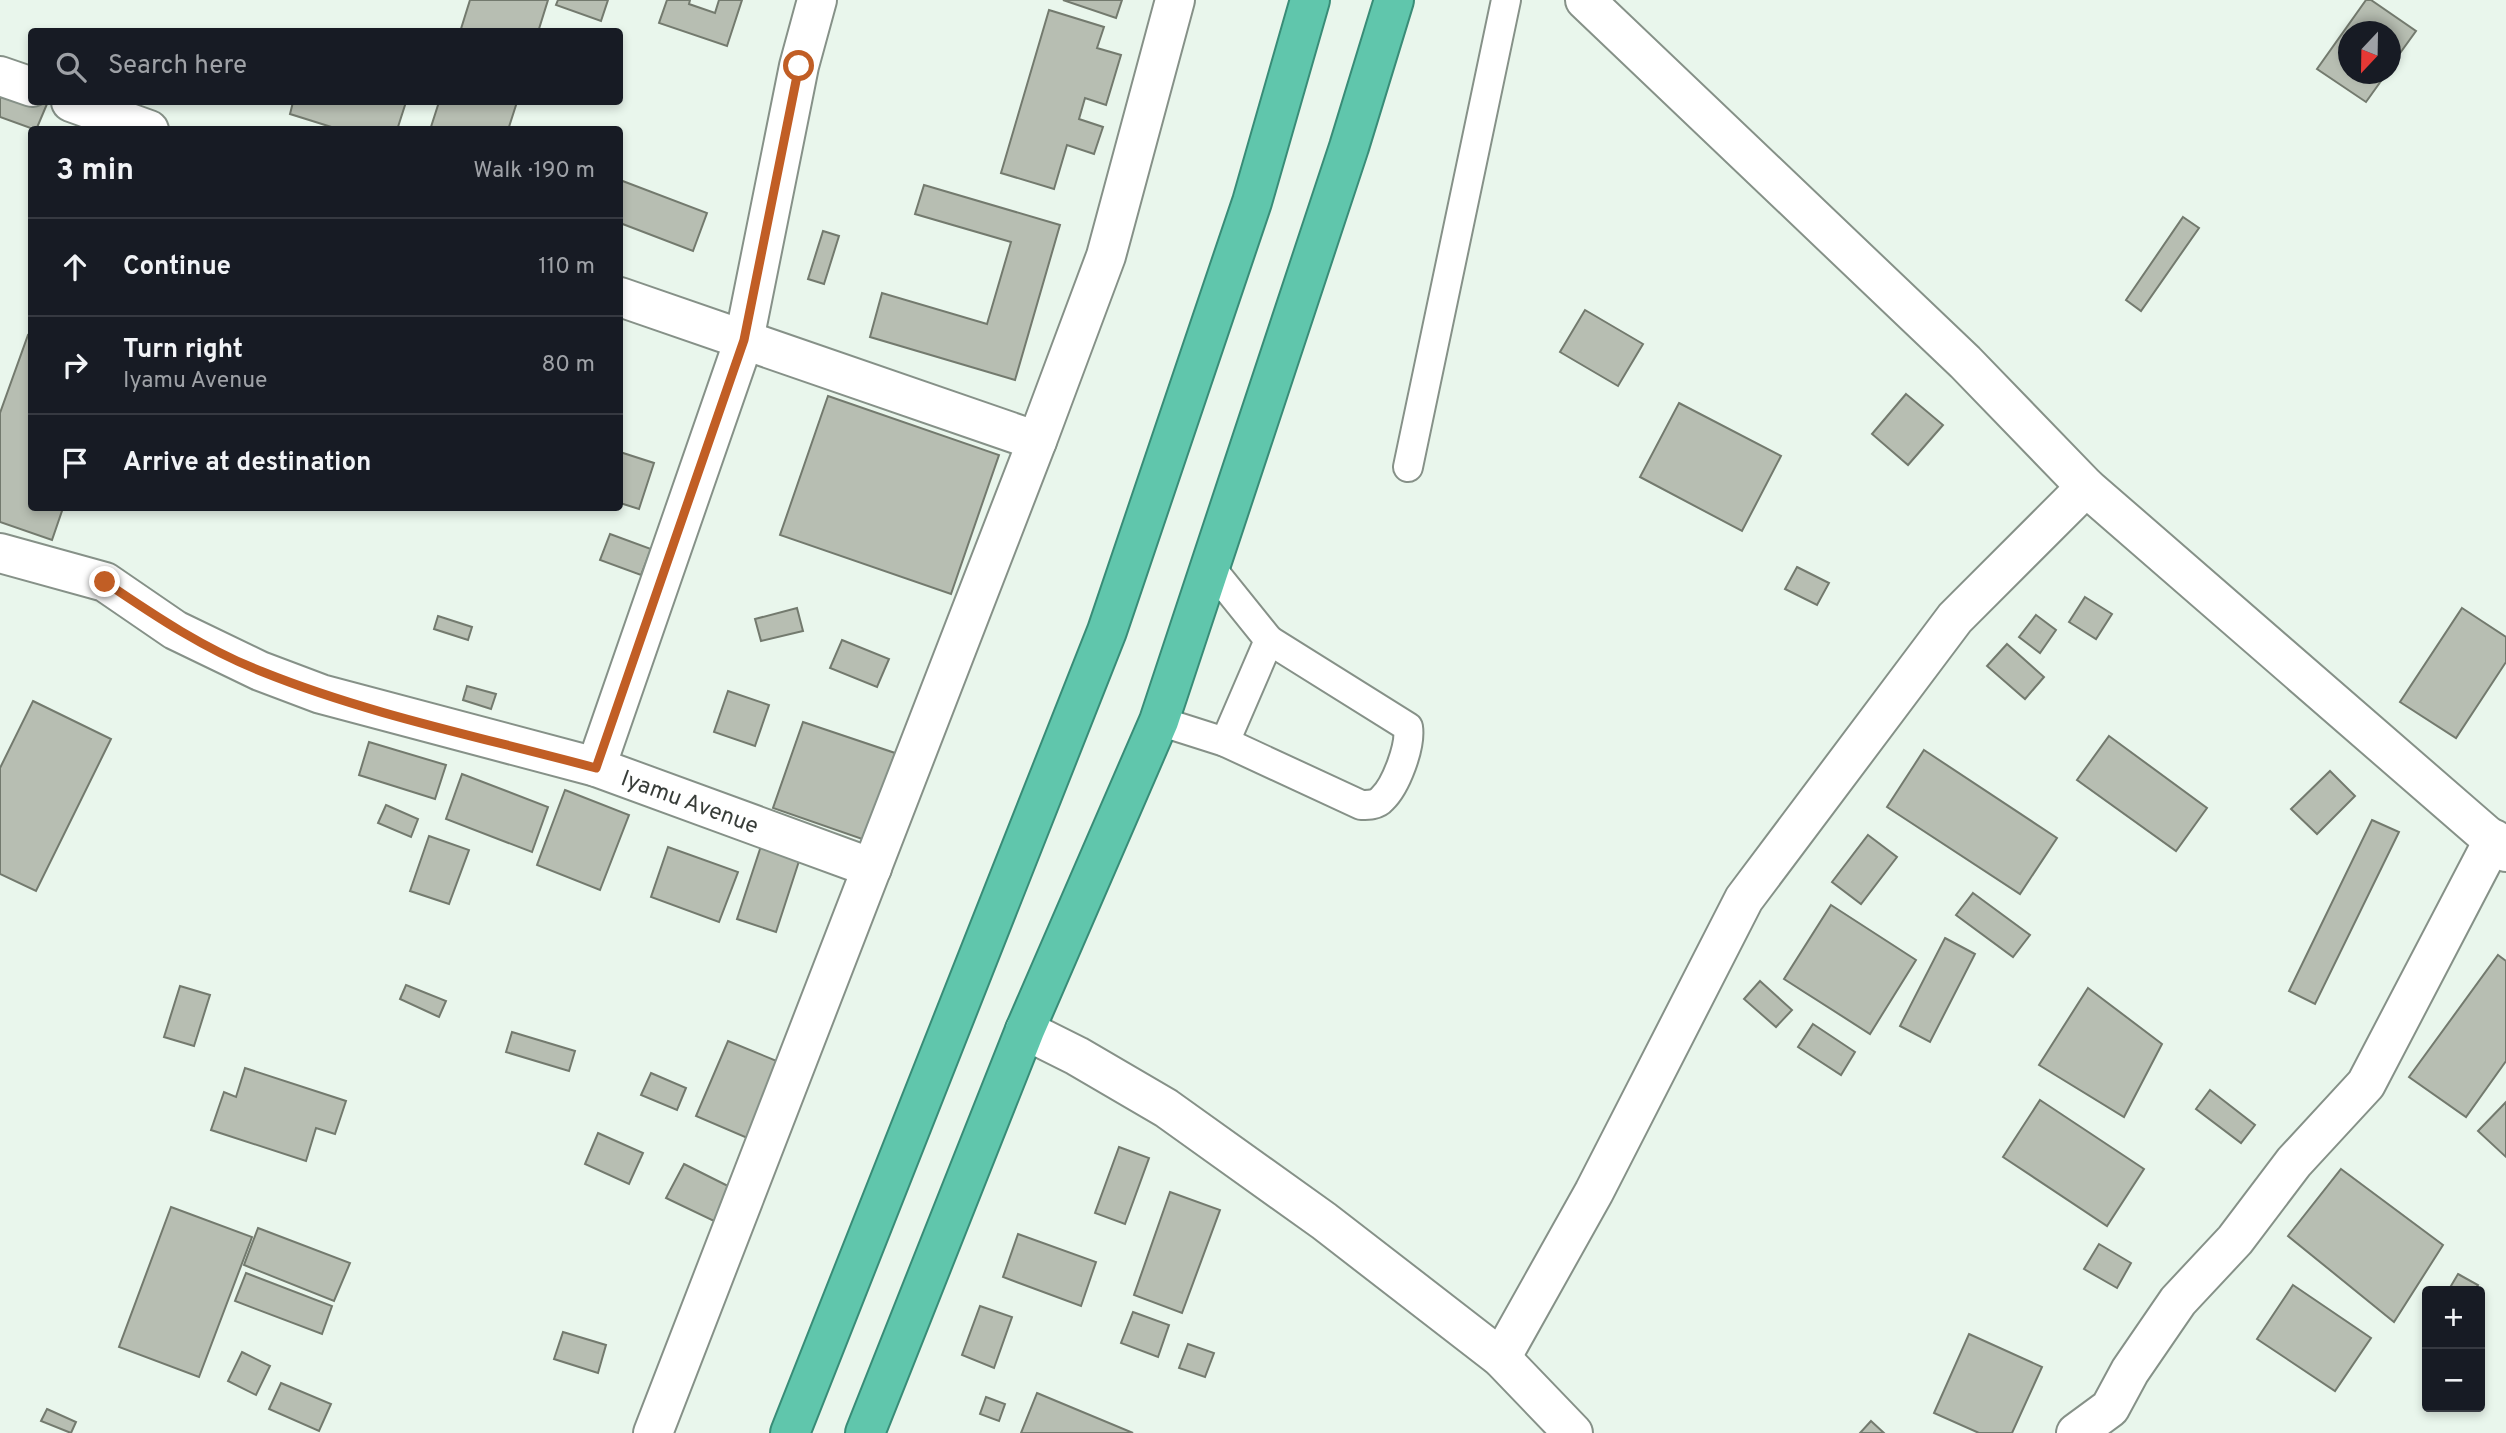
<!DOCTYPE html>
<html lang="en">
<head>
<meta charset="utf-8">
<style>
  body { margin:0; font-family:Overpass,sans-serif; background:#20242c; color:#f1f3f6 }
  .controls { position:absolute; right:21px; bottom:21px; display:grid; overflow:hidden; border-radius:7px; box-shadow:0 4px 10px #0003 }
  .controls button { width:63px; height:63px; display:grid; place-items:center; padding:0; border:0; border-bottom:2px solid #363941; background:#171b24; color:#f1f3f6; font:35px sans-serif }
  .compass { position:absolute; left:2338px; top:21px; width:63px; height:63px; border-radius:50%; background:#171b24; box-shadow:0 4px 10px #0003; rotate:202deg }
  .stop { position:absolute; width:21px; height:21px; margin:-16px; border:5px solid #c15e25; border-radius:50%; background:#fff }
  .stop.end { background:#c15e25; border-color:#fff; box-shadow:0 2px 7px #0008 }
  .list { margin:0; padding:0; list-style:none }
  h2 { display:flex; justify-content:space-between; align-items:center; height:91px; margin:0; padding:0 28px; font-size:30px }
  h2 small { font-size:23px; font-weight:400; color:#9ea1a6 }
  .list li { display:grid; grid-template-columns:46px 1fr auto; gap:21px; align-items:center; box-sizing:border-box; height:98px; padding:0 28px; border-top:2px solid #363941 }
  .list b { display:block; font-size:26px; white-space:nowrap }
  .list p { margin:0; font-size:23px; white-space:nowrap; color:#9ea1a6 }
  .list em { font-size:23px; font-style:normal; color:#9ea1a6 }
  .icon { flex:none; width:38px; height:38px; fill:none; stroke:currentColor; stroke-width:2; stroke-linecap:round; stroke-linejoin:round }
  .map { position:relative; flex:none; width:2506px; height:1433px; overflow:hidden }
  .search { position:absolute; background:#171b24; box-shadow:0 4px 10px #0003; left:28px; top:28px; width:595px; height:77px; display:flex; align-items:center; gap:18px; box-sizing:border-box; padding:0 24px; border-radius:7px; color:#9ea1a6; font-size:26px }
  .panel { position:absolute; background:#171b24; box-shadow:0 4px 10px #0003; left:28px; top:126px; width:595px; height:385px; border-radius:7px }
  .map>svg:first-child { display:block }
</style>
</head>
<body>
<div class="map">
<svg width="2506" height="1433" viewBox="0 0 2506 1433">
  <rect width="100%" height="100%" fill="#e9f6ec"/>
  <g fill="#b7beb2" stroke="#737a6e" stroke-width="2">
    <path d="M470,0H548L538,32H460Z"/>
    <path d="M558,0H608L601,21L556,5Z"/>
    <path d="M667,0H690L689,4L715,13L719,0H742L727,46L659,23Z"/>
    <path d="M1063,0H1122L1116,18Z"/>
    <path d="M2366,0H2371L2416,31L2390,67V32H2348V74H2386L2366,102L2317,69Z"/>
    <path d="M1049,10L1104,27L1097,48L1121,55L1106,105L1085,98L1079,119L1103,127L1094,154L1067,145L1054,189L1001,173Z"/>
    <path d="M5,87L47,104L36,130L0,117V99Z"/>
    <path d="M293,102H406L397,130H341L290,114Z"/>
    <path d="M439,102H517L508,130H430Z"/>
    <path d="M620,180L707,213L693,251L620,223Z"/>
    <path d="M924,185L1060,225L1015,380L870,337L882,293L987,324L1011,242L915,214Z"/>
    <path d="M2183,217L2199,228L2141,311L2126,300Z"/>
    <path d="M823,231L839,236L824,284L808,279Z"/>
    <path d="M1585,310L1643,344L1618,386L1560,352Z"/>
    <path d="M28,335L32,336V508H63L52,540L0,522V413Z"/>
    <path d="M1906,394L1943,425L1908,465L1872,434Z"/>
    <path d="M828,396L999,455L951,594L780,535Z"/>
    <path d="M1679,403L1781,456L1742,531L1640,477Z"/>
    <path d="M620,452L654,463L639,509L620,503Z"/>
    <path d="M610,534L651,549L641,575L600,560Z"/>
    <path d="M1797,567L1829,583L1817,605L1785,589Z"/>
    <path d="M2085,597L2112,614L2096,639L2069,622Z"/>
    <path d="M797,608L803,631L761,641L755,619Z"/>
    <path d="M2462,608L2506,637V662L2456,738L2400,702Z"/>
    <path d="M2036,615L2056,630L2040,653L2019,637Z"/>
    <path d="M438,616L472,627L468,640L434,629Z"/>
    <path d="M842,640L889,659L877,687L830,668Z"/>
    <path d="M2007,644L2044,677L2025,699L1987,666Z"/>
    <path d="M467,686L496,694L491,709L463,700Z"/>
    <path d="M728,691L769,705L755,746L714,732Z"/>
    <path d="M33,701L111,739L36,891L0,874V768Z"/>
    <path d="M803,722L895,753L865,840L773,808Z"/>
    <path d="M2109,736L2207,808L2176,851L2077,780Z"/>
    <path d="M369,742L446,765L435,799L359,775Z"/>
    <path d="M1924,750L2057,838L2020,894L1887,807Z"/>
    <path d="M2330,771L2355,796L2317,834L2291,809Z"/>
    <path d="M462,774L548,807L532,852L446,819Z"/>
    <path d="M565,790L629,815L600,890L537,865Z"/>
    <path d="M386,805L418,819L411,837L378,823Z"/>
    <path d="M2372,820L2399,832L2315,1004L2289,991Z"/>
    <path d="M1868,835L1897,857L1861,904L1832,882Z"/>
    <path d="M429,836L469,850L449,904L410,891Z"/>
    <path d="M762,843L801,855L776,932L737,919Z"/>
    <path d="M668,847L738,872L719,922L651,897Z"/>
    <path d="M1973,893L2030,935L2013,957L1956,915Z"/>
    <path d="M1831,905L1916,960L1870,1034L1784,979Z"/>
    <path d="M1945,938L1975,954L1930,1042L1900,1026Z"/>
    <path d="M2498,955L2506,961V1061L2466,1117L2409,1077Z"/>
    <path d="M1760,981L1792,1010L1776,1027L1744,999Z"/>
    <path d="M406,985L446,1001L439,1017L400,999Z"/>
    <path d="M180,986L210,995L194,1046L164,1037Z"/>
    <path d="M2088,988L2162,1044L2124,1117L2039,1065Z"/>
    <path d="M1813,1024L1855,1052L1841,1075L1798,1047Z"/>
    <path d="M512,1032L575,1051L569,1071L506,1052Z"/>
    <path d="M728,1041L784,1064L752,1140L696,1116Z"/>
    <path d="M245,1068L346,1101L335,1134L316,1128L306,1161L211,1130L224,1092L236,1097Z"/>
    <path d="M651,1073L686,1088L677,1110L641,1095Z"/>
    <path d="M2210,1090L2255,1125L2241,1143L2196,1109Z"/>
    <path d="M2040,1100L2144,1169L2107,1226L2003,1157Z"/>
    <path d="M2506,1102V1157L2478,1131Z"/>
    <path d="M598,1133L643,1153L629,1184L585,1164Z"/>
    <path d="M1119,1147L1149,1158L1125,1224L1095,1213Z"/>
    <path d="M684,1164L732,1188L716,1222L666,1198Z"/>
    <path d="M2341,1169L2443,1245L2394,1322L2288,1236Z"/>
    <path d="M1170,1192L1220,1210L1182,1313L1134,1295Z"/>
    <path d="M171,1207L252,1237L199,1377L119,1347Z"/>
    <path d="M258,1228L350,1263L334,1301L244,1265Z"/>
    <path d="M1018,1234L1096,1262L1081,1306L1003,1277Z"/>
    <path d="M2099,1244L2131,1263L2117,1288L2084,1269Z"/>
    <path d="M246,1273L332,1306L322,1334L235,1301Z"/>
    <path d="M2458,1274L2478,1285L2474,1291H2448Z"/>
    <path d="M2293,1285L2371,1338L2335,1391L2257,1339Z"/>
    <path d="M980,1306L1012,1317L994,1368L962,1355Z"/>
    <path d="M1133,1312L1169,1325L1158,1357L1121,1343Z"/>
    <path d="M563,1332L606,1345L598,1373L554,1359Z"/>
    <path d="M1969,1334L2042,1367L2012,1433H1979L1934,1413Z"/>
    <path d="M1188,1344L1214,1353L1205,1377L1179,1368Z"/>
    <path d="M242,1352L270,1366L256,1395L228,1381Z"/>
    <path d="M281,1383L331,1404L319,1431L269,1409Z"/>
    <path d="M1037,1393L1133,1433H1021Z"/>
    <path d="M986,1397L1005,1404L999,1421L980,1414Z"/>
    <path d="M47,1409L76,1422L71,1433L41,1421Z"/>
    <path d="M1871,1421L1884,1433H1860Z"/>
  </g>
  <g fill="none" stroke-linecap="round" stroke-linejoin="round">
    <g stroke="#869188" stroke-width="32">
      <g id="service">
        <path d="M1408,467L1506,0"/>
        <path d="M1159,721L1225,742L1269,640L1211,568"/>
        <path d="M1225,742L1361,805C1368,805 1377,805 1382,799C1396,786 1411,746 1408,727L1269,640"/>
      </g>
    </g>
    <g stroke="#869188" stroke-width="42">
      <g id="minor">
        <path d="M1585,0L1965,362L2086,487L2506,852"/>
        <path d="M0,76L32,87"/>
        <path d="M71,102L149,130"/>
        <path d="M620,297L1037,441L1106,256L1175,0"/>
        <path id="s1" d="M0,553L105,582L175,630L260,671L321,694L596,767L872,868"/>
        <path d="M596,767L744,340L799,66L817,0"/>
        <path d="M1025,1030L1077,1056L1166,1108L1324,1221L1501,1358L1573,1433"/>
        <path d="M1501,1358L1594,1192L1744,899L1955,618L2086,487"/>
        <path d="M653,1433L1037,441"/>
        <path d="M2076,1433L2110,1408L2130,1371L2178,1301L2235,1240L2294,1162L2366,1084L2494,839"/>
      </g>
    </g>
    <g stroke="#398c77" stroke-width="42">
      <g id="trunk">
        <path d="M790,1433L1107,631L1252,202L1310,0"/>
        <path d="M865,1433L1025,1030L1159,721L1349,147L1394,0"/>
      </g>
    </g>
    <use href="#service" stroke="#fff" stroke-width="28"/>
    <use href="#minor" stroke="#fff" stroke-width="38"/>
    <use href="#trunk" stroke="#60c6ac" stroke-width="38"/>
  </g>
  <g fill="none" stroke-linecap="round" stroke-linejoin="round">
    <path stroke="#c15e25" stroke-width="9" d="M105,582C155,616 206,650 263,672C370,715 485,738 596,768L744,340L799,66"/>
  </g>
  <g text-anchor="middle" stroke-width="7" stroke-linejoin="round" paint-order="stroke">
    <g font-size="23" fill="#383d39" stroke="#e9f6ec">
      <text dy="8" stroke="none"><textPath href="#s1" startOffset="738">Iyamu Avenue</textPath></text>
    </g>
  </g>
</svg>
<div class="controls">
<button>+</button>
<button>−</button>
</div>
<svg class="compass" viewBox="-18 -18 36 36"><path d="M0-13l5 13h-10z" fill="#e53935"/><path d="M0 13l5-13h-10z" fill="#9ea1a6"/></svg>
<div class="stop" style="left:799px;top:66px"></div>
<div class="stop end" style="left:105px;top:582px"></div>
<div class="search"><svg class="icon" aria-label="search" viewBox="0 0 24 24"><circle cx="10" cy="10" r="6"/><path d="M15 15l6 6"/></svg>Search here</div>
<section class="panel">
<h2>3 min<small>Walk · 190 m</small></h2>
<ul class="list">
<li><svg class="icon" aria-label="ahead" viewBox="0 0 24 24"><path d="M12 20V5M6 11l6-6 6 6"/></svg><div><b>Continue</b></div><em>110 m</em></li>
<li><svg class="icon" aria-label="right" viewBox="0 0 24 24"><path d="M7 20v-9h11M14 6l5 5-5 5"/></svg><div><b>Turn right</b><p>Iyamu Avenue</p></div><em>80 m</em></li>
<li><svg class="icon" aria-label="arrive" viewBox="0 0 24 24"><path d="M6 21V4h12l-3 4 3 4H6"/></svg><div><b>Arrive at destination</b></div></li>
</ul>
</section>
</div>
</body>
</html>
